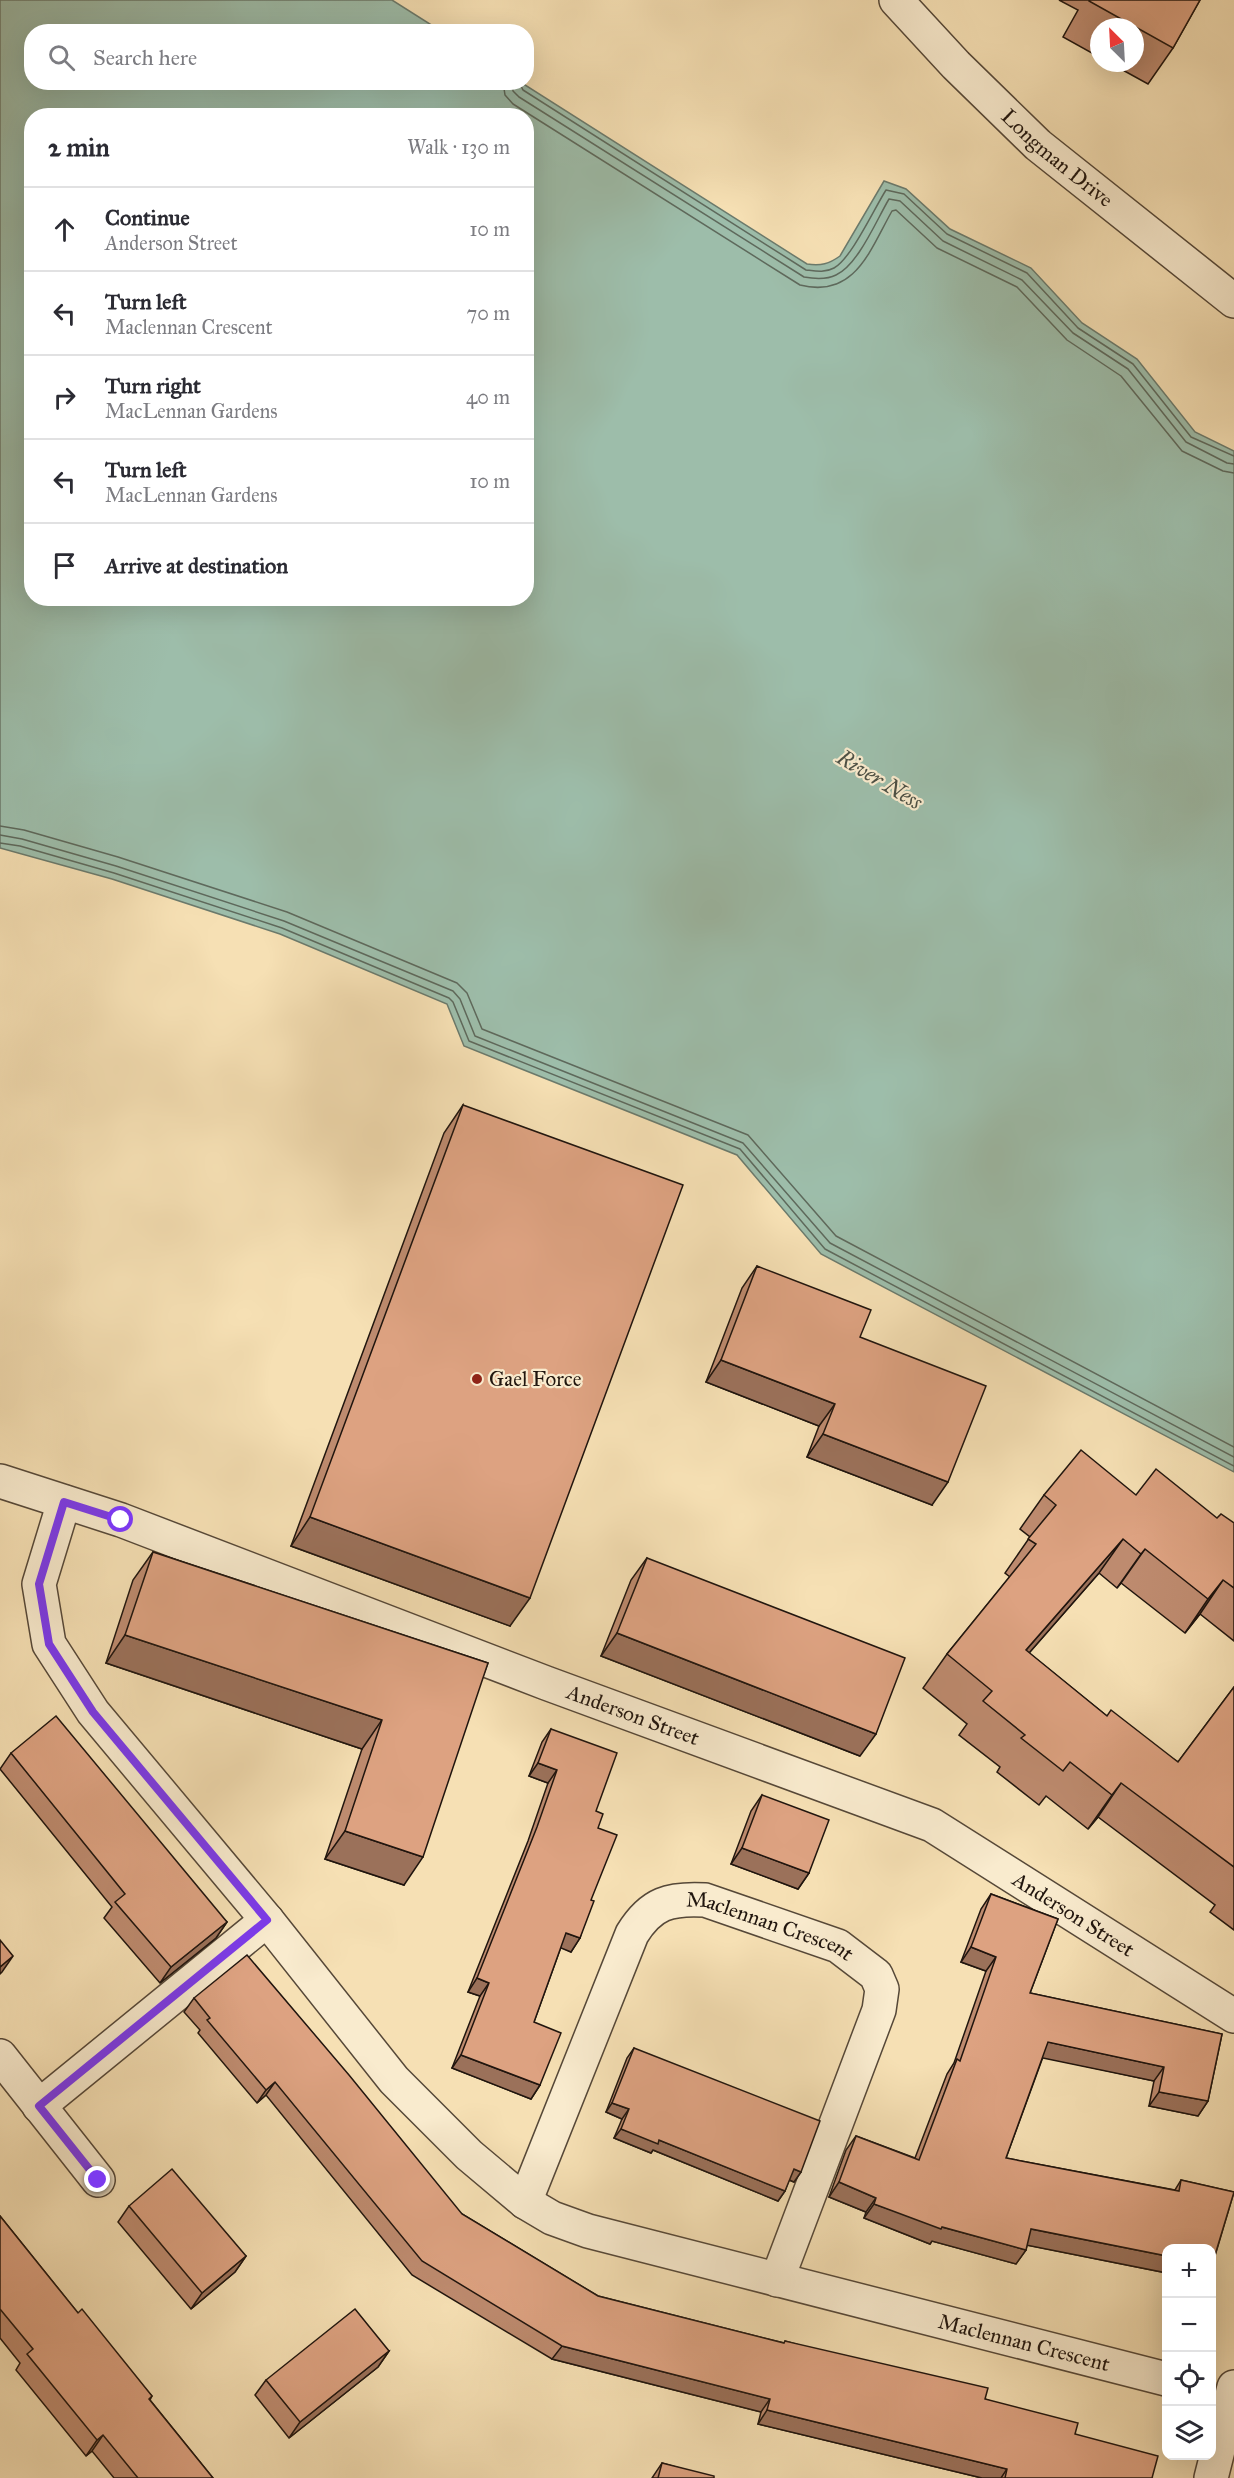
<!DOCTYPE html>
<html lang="en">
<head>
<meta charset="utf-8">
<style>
  body { margin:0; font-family:"IM FELL Great Primer",serif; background:#f2f2f3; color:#2b2b33 }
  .controls { position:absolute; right:18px; bottom:18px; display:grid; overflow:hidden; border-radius:12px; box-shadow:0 6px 24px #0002 }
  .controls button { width:54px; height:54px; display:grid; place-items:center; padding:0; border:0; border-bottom:2px solid #e1e1e2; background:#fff; color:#2b2b33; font:30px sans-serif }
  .compass { position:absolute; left:1090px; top:18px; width:54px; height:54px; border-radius:50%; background:#fff; box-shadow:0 6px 24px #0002; rotate:336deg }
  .stop { position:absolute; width:18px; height:18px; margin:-14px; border:4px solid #7c3aed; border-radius:50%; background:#fff }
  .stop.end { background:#7c3aed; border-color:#fff; box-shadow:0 2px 6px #0008 }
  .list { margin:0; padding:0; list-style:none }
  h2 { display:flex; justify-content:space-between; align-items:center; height:78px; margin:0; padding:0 24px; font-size:26px }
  h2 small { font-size:20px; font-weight:400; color:#7c7c81 }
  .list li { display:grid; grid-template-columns:39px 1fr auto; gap:18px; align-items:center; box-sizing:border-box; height:84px; padding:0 24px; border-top:2px solid #e1e1e2 }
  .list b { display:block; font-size:22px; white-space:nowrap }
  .list p { margin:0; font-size:20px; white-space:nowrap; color:#7c7c81 }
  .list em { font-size:20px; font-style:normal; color:#7c7c81 }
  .icon { flex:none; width:33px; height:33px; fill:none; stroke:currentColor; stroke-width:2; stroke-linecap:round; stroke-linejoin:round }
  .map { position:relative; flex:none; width:1234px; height:2478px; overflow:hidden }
  .search { position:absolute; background:#fff; box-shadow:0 6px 24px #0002; left:24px; top:24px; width:510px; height:66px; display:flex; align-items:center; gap:15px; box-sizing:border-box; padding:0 21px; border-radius:24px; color:#7c7c81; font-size:22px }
  .panel { position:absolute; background:#fff; box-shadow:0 6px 24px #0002; left:24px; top:108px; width:510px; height:498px; border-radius:24px }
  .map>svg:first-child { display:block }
</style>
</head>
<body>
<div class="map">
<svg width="1234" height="2478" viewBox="0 0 1234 2478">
  <rect width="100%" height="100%" fill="#f6e0b4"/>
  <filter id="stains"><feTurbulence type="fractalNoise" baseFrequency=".00333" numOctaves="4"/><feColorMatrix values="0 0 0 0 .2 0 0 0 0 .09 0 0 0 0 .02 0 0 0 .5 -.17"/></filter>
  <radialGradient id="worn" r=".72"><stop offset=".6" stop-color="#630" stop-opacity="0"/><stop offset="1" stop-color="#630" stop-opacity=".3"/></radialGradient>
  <path fill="#9dbdaa" stroke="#6b7a6c" stroke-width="1.5" fill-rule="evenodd" d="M0,0H392L441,31L32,32V82L522,83L807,264C821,266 829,264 840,256L884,181L906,189L950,229L1031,268L1082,323L1137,359L1195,432L1234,451V1472L821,1254L737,1155L464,1046L447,1004L280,934L112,879L0,848ZM32,116H526V598H32Z"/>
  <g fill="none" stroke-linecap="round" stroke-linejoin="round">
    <g stroke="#5e695c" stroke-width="1.5">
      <path d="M503,82L505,95L513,104L800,285C855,299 870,250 892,211L896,210L937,248L1017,287L1067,340L1121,376L1182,451L1223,471L1234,473"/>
      <path d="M512,82L513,91L519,97L804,277C815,279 826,280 836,275C858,265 876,221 889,199L900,201L943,241L1022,280L1073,333L1128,369L1186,442L1227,463L1234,464"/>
      <path d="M519,82L523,90L806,270C815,271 825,273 834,268C851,259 874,209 886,190L904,194L947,234L1027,273L1078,328L1133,364L1191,437L1234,456"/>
      <path d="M0,826L24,830L118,857L287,912L457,983L467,993L482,1029L748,1135L836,1236L1234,1447"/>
      <path d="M0,835L22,839L116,866L284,921L453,991L460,999L475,1036L743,1143L830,1243L1234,1457"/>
      <path d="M0,843L20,846L114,873L282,928L449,998L453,1002L469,1041L740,1149L825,1249L1234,1466"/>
    </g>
    <g stroke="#564838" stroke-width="36">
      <g id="minor">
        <path id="s1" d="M896,0L956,65L1038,145L1234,301"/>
        <path id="s2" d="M0,1481L121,1520L546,1683L932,1825L1234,2016"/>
        <path id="s3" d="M64,1502L39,1584L49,1644L93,1712L267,1920L394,2080L469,2155L525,2202L552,2218L588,2231L1166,2379"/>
        <path d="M0,2056L98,2180"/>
        <path d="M39,2106L267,1920"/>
        <path id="s4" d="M525,2202L632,1934C651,1903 670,1898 705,1900L838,1946L876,1975L882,1989L879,2010L777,2280"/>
        <path d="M1211,2478L1234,2387"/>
      </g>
    </g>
    <use href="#minor" stroke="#f9ebce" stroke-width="33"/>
  </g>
  <g fill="#be8b6f" stroke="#20150e" stroke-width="1.5">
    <path d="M1059,0H1200L1173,48L1148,84L1110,63H1135V27H1099V57L1063,37L1078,10Z"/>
    <path d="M463,1105L510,1626L291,1546L444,1133Z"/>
    <path d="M757,1266L860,1337L932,1505L807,1457L819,1426L706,1382L742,1288Z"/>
    <path d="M1044,1495H1136L1234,1523V1641L1200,1614L1185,1633L1121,1583L1117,1588L1099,1573L1029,1653L1107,1716L1178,1762L1234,1687V1930L1210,1912L1215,1905L1098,1817L1088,1829L1046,1796L1039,1805L997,1772L1000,1767L959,1735L967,1724L923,1688L947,1654L1010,1577L1005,1573L1030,1537L1020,1529Z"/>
    <path d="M153,1552L488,1663L404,1885L325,1859L362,1749L106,1663L133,1580Z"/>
    <path d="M647,1558L860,1756L601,1656L631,1580Z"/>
    <path d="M551,1729L596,1811L598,1828L591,1900L580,1938L571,1952L561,1947L534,2022L540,2085L531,2099L452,2068L480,1996L468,1992L528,1841L548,1783L529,1776L542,1742Z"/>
    <path d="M11,1753L227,1922L216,1938L160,1983L104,1918L112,1907L0,1769Z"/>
    <path d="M762,1795L809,1873L798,1889L731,1864L751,1811Z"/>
    <path d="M991,1894L1058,1919L1030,1993L1222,2034L1208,2101L1198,2116L1149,2106L1154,2081L1043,2057L1006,2158L1175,2190L1181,2180L1234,2192L1212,2266V2248H1167V2273L1027,2245L1026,2250L1016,2264L932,2241L930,2244L864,2218L866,2212L829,2197L846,2150L856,2136L915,2158L947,2074L954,2063L986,1971L961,1962L981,1909Z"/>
    <path d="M194,1998L462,2214L598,2296L784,2343L785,2341L985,2399L1075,2434L1152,2478H982L758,2424L761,2412L552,2359L412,2275L266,2095L257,2103L198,2033L200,2030L184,2012Z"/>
    <path d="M634,2048L801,2172L794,2182L789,2180L785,2191L778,2201L653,2150L651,2153L614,2138L622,2119L606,2112L627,2058Z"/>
    <path d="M129,2206L246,2256L235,2272L191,2309L118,2222Z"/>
    <path d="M0,2216L78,2313L152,2396L150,2400L213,2478H114L92,2451L86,2456L16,2370L20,2363L0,2338Z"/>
    <path d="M389,2351L378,2367L289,2438L255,2395L266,2380Z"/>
    <path d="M662,2463L714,2478H652Z"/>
  </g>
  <g fill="#9b715a" stroke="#20150e" stroke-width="1.5">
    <path d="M721,1360L835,1404L819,1426L706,1382Z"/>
    <path d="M823,1434L948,1482L932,1505L807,1457Z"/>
    <path d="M310,1517L530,1598L510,1626L291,1546Z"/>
    <path d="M1123,1539L1099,1573L1002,1684L1026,1650Z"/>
    <path d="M1145,1549L1121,1583L1117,1588L1141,1554Z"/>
    <path d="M1223,1580L1200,1614L1185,1633L1208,1599Z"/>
    <path d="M617,1633L876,1734L860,1756L601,1656Z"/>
    <path d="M125,1635L382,1720L362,1749L106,1663Z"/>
    <path d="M538,1763L557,1770L548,1783L529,1776Z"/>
    <path d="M1121,1783L1098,1817L1088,1829L1112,1795Z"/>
    <path d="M345,1831L423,1857L404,1885L325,1859Z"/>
    <path d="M742,1848L809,1873L798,1889L731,1864Z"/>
    <path d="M227,1922L216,1938L160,1983L171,1967Z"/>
    <path d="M566,1933L580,1938L571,1952L556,1946Z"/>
    <path d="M971,1947L996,1957L986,1971L961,1962Z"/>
    <path d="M13,1956L2,1972L0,1974V1967Z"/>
    <path d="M477,1978L489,1983L480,1996L468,1992Z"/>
    <path d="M1048,2042L1164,2067L1154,2081L1038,2057Z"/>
    <path d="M461,2055L540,2085L531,2099L452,2068Z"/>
    <path d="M275,2082L266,2095L257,2103L266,2090Z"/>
    <path d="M1159,2092L1208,2101L1198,2116L1149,2106Z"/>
    <path d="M612,2103L629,2109L622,2119L606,2112Z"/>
    <path d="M621,2129L659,2140L785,2191L778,2201L653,2150L651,2153L614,2138Z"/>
    <path d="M794,2169L801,2172L794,2182L787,2179Z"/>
    <path d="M839,2182L876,2198L866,2212L829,2197Z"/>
    <path d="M874,2204L942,2227L1026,2250L1016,2264L932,2241L930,2244L864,2218Z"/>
    <path d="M1031,2229L1167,2256V2273L1021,2244Z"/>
    <path d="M246,2256L235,2272L191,2309L202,2293Z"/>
    <path d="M562,2346L770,2399L761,2412L552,2359Z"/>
    <path d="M389,2351L378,2367L289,2438L300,2422Z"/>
    <path d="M767,2410L1007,2469L1001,2478H982L758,2424Z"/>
    <path d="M103,2435L92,2451L86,2456L97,2440Z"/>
  </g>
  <g fill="#dda281" stroke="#20150e" stroke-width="1.5">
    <path d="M1089,0H1200L1173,48L1089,1Z"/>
    <path d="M463,1105L683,1185L530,1598L310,1517Z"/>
    <path d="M757,1266L871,1310L860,1337L986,1386L948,1482L823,1434L835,1404L721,1360Z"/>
    <path d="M1081,1450L1136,1495L1156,1469L1217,1518L1221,1514L1234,1523V1588L1223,1580L1208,1599L1145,1549L1141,1554L1123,1539L1026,1650L1107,1716L1111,1710L1178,1762L1234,1687V1867L1121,1783L1112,1795L1070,1762L1063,1771L1021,1738L1025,1735L983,1701L992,1691L947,1654L1036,1544L1028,1539L1056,1505L1044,1495Z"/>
    <path d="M153,1552L488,1663L423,1857L345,1831L382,1720L125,1635Z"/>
    <path d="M647,1558L905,1658L876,1734L617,1633Z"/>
    <path d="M56,1716L227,1922L171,1967L115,1902L125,1894L11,1753Z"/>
    <path d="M551,1729L617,1753L596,1811L603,1814L598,1828L617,1835L591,1900L594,1901L580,1938L566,1933L534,2022L561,2033L540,2085L461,2055L489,1983L477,1978L537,1827L557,1770L538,1763Z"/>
    <path d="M762,1795L829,1820L809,1873L742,1848Z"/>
    <path d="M991,1894L1058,1919L1030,1993L1222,2034L1208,2101L1159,2092L1164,2067L1048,2042L1006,2158L1179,2191L1181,2180L1234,2192L1212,2265V2248H1167V2256L1031,2229L1026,2250L942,2227L941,2229L874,2204L876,2198L839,2182L856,2136L919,2160L957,2059L960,2061L996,1957L971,1947Z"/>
    <path d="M0,1940L13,1956L0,1967Z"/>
    <path d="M247,1955L349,2075L462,2214L598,2296L784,2343L785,2341L988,2388L985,2399L1078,2423L1075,2434L1158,2456L1152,2478H1005L1007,2469L767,2410L770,2399L562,2346L422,2261L275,2082L266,2090L207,2020L210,2018L194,1998Z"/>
    <path d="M634,2048L820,2121L801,2172L794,2169L785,2191L659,2140L658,2144L621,2129L629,2109L612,2103Z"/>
    <path d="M172,2169L246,2256L202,2293L129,2206Z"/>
    <path d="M0,2216L78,2313L82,2309L152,2396L149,2399L213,2478H138L103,2435L97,2440L27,2354L33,2349L0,2309Z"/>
    <path d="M355,2309L389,2351L300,2422L266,2380Z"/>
    <path d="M662,2463L714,2476V2478H658Z"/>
  </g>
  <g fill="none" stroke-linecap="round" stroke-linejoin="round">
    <path stroke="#7c3aed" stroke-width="8" d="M98,2180L39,2106L267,1920L93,1712L49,1644L39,1584L64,1502L121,1520"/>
  </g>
  <circle fill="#8f2418" stroke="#f9ebce" stroke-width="2" cx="477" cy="1379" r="6"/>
  <g text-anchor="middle" stroke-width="4.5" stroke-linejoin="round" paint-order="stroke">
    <g font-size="21" fill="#20150e" stroke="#f9ebce">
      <text dy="7" stroke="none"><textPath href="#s1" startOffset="226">Longman Drive</textPath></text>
      <text dy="7" stroke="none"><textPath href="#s2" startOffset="675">Anderson Street</textPath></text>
      <text dy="7" stroke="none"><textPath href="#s2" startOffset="1161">Anderson Street</textPath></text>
      <text dy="7" stroke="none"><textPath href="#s4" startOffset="444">Maclennan Crescent</textPath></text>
      <text dy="7" stroke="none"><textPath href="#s3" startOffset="1402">Maclennan Crescent</textPath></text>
    </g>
    <g font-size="21" fill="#20150e" stroke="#f9ebce" text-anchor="start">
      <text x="489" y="1386">Gael Force</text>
    </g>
    <g font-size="22" font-style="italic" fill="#4c5045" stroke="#f9ebce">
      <text transform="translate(880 779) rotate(31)" y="8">River Ness</text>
    </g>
  </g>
  <rect width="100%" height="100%" filter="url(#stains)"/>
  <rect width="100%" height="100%" fill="url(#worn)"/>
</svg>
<div class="controls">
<button>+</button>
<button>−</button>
<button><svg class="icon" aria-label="locate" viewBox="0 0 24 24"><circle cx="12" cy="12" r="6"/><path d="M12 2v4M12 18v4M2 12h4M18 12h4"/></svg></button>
<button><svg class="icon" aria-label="layers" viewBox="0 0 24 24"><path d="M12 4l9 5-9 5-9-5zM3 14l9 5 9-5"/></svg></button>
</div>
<svg class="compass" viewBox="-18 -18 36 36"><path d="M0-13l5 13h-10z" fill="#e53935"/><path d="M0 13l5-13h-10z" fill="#7c7c81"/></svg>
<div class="stop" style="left:121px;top:1520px"></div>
<div class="stop end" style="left:98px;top:2180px"></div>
<div class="search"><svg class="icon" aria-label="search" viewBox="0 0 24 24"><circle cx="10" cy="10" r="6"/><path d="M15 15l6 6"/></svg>Search here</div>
<section class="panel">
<h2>2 min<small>Walk · 130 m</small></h2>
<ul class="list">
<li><svg class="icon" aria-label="ahead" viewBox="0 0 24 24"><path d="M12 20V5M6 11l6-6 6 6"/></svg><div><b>Continue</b><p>Anderson Street</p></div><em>10 m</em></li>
<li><svg class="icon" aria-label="left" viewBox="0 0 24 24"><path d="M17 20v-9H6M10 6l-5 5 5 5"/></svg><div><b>Turn left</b><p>Maclennan Crescent</p></div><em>70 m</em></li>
<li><svg class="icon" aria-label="right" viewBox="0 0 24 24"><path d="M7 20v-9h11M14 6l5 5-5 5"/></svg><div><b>Turn right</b><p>MacLennan Gardens</p></div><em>40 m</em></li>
<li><svg class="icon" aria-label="left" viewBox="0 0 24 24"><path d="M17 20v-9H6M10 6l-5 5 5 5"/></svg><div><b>Turn left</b><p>MacLennan Gardens</p></div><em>10 m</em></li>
<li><svg class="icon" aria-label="arrive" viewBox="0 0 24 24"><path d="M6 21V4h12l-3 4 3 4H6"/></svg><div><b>Arrive at destination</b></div></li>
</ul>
</section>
</div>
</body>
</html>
